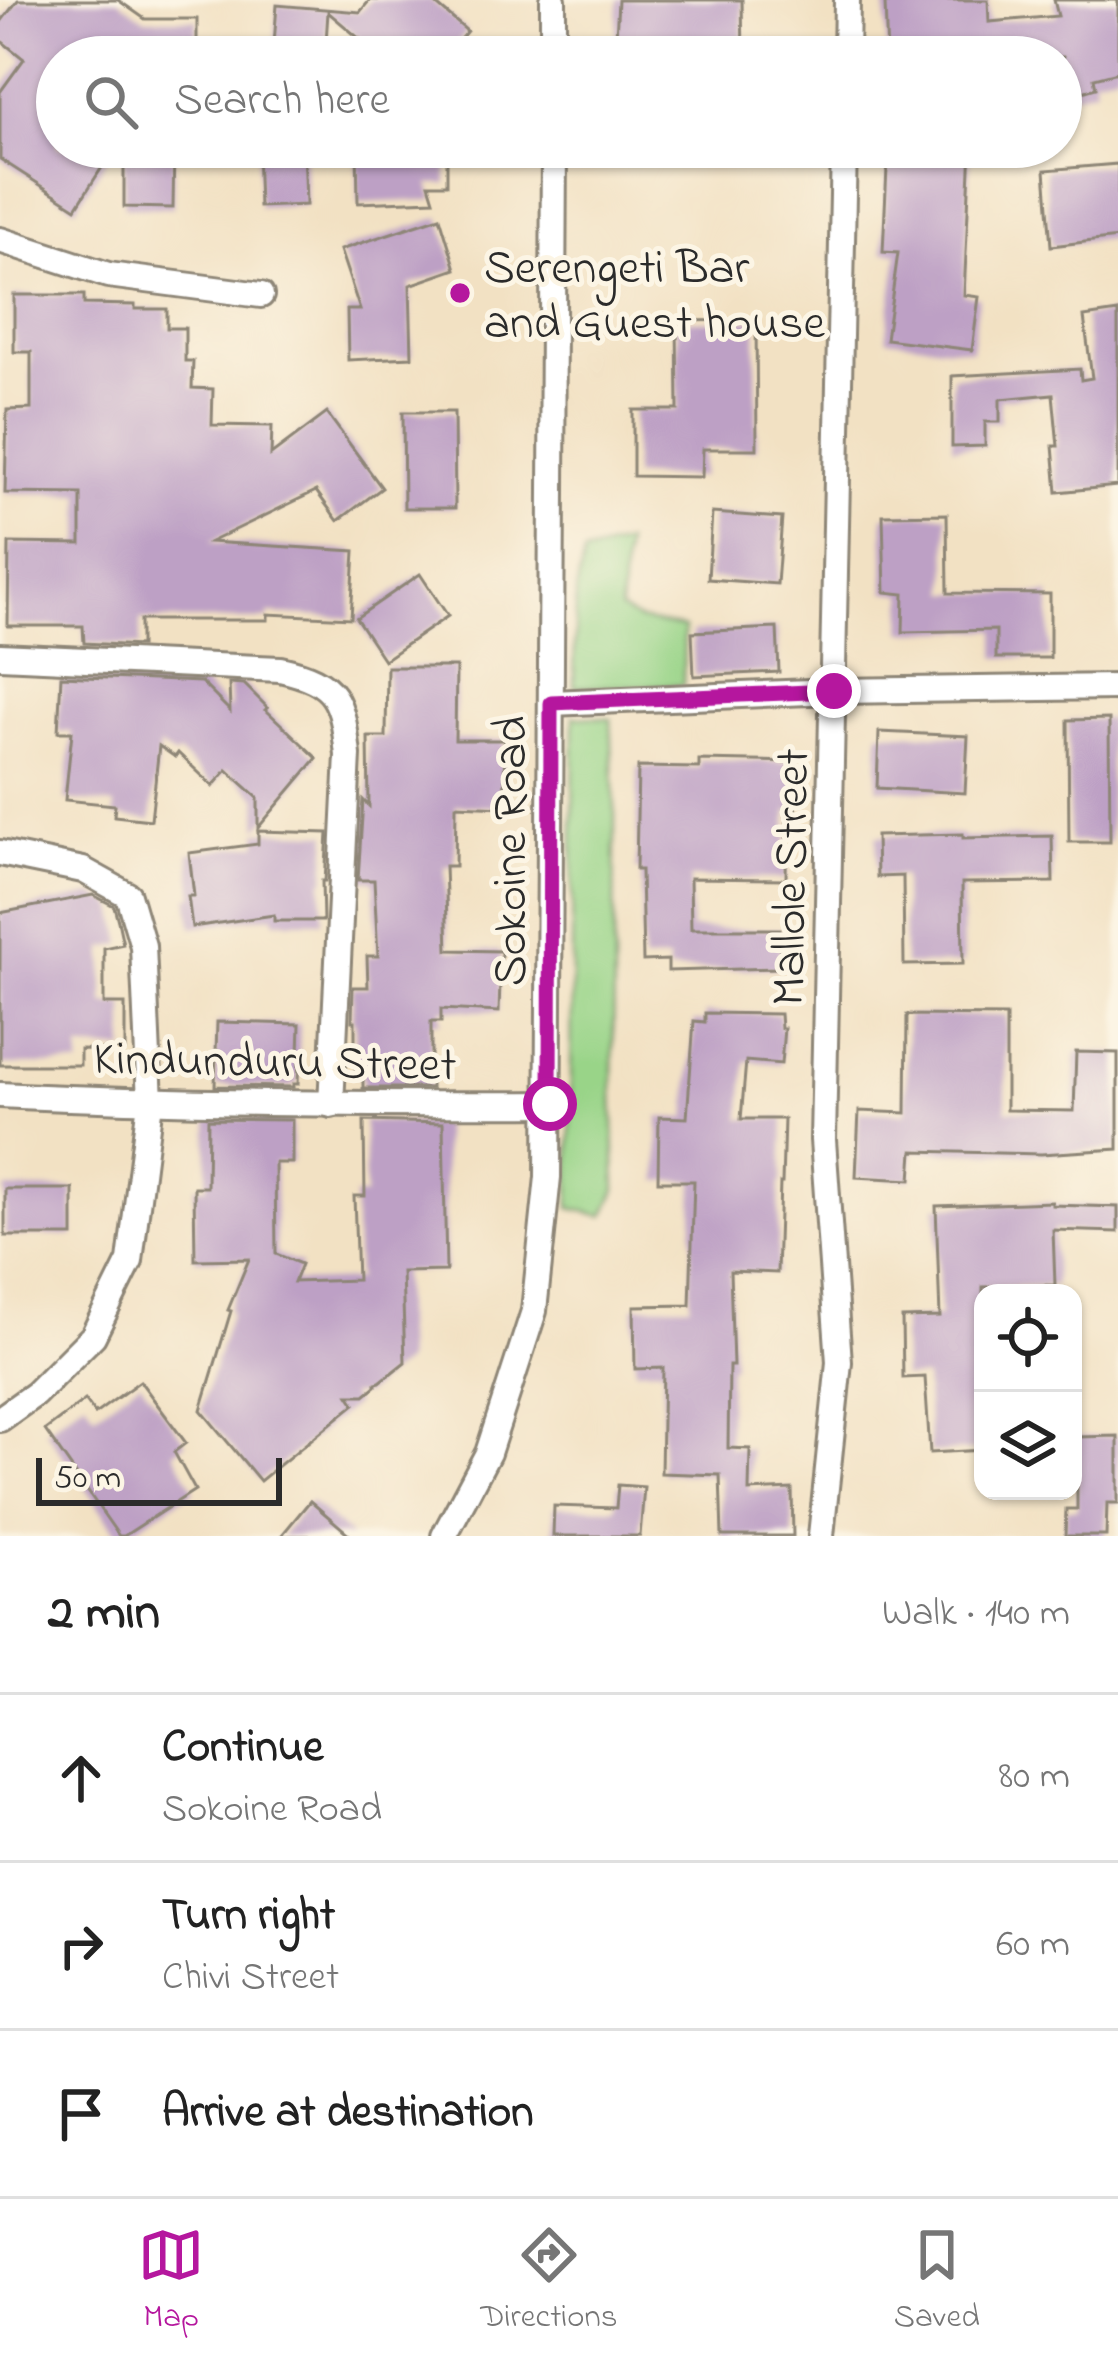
<!DOCTYPE html>
<html lang="en">
<head>
<meta charset="utf-8">
<style>
  body { margin:0; font-family:"Indie Flower",sans-serif; background:#f6f6f6; color:#222 }
  .controls { position:absolute; right:36px; bottom:36px; display:grid; overflow:hidden; border-radius:24px; box-shadow:0 3px 9px #0004 }
  .controls button { width:108px; height:108px; display:grid; place-items:center; padding:0; border:0; border-bottom:3px solid #e0e0e0; background:#fff; color:#222; font:60px sans-serif }
  .scale { position:absolute; left:36px; bottom:30px; width:246px; box-sizing:border-box; padding-left:12px; border:6px solid #2b2b2b; border-top:0; font-size:33px; line-height:42px; white-space:nowrap; color:#2b2b2b; -webkit-text-stroke:9px #fcf5e5; paint-order:stroke }
  .stop { position:absolute; width:36px; height:36px; margin:-27px; border:9px solid #b5179e; border-radius:50%; background:#fff }
  .stop.end { background:#b5179e; border-color:#fff; box-shadow:0 3px 12px #0008 }
  .list { margin:0; padding:0; list-style:none }
  h2 { display:flex; justify-content:space-between; align-items:center; height:156px; margin:0; padding:0 48px; font-size:51px }
  h2 small { font-size:39px; font-weight:400; color:#767676 }
  .list li { display:grid; grid-template-columns:78px 1fr auto; gap:36px; align-items:center; box-sizing:border-box; height:168px; padding:0 48px; border-top:3px solid #e0e0e0 }
  .list b { display:block; font-size:45px; white-space:nowrap }
  .list p { margin:0; font-size:39px; white-space:nowrap; color:#767676 }
  .list em { font-size:39px; font-style:normal; color:#767676 }
  .icon { flex:none; width:66px; height:66px; fill:none; stroke:currentColor; stroke-width:2; stroke-linecap:round; stroke-linejoin:round }
  .map { position:relative; flex:none; width:1118px; height:1536px; overflow:hidden }
  .search { position:absolute; background:#fff; box-shadow:0 3px 9px #0004; left:36px; right:36px; top:36px; height:132px; display:flex; align-items:center; gap:30px; box-sizing:border-box; padding:0 42px; border-radius:66px; color:#767676; font-size:45px }
  .sheet { height:660px; background:#fff }
  nav { display:flex; justify-content:space-around; align-items:center; box-sizing:border-box; height:168px; border-top:3px solid #e0e0e0; background:#fff; font-size:33px; color:#767676 }
  nav a { display:grid; justify-items:center; gap:6px }
  nav .on { color:#b5179e }
  .map>svg:first-child { display:block }
</style>
</head>
<body>
<div class="map">
<svg width="1118" height="1536" viewBox="0 0 1118 1536">
  <rect width="100%" height="100%" fill="#fcf5e5"/>
  <filter id="ink" filterUnits="userSpaceOnUse"><feTurbulence type="fractalNoise" baseFrequency=".00833" numOctaves="2"/><feDisplacementMap in="SourceGraphic" scale="24" xChannelSelector="R" yChannelSelector="G"/><feConvolveMatrix kernelMatrix="1 2 1 2 8 2 1 2 1" color-interpolation-filters="sRGB"/></filter>
  <filter id="wash" filterUnits="userSpaceOnUse"><feTurbulence type="fractalNoise" baseFrequency=".004" numOctaves="4" result="noise"/><feDisplacementMap in="SourceGraphic" scale="48" xChannelSelector="R" yChannelSelector="G"/><feGaussianBlur stdDeviation="2.7" result="paint"/><feColorMatrix in="noise" values="0 0 0 0 0 0 0 0 0 0 0 0 0 0 0 0 0 1.4 0 .05"/><feComposite in="paint" operator="in"/></filter>
  <g filter="url(#wash)">
    <rect width="100%" height="100%" fill="#f2e1c3"/>
    <g fill="#99d488" stroke="#62805a" stroke-width="3">
      <path d="M625,543L620,610L639,620L684,628L683,685L574,687L576,592L584,554Z"/>
      <path d="M574,716L611,719L615,810L613,1088L616,1190L604,1216L570,1208Z"/>
    </g>
    <g id="blocks">
      <g fill="#bda0c5">
        <path d="M18,0H118L145,19H197V57H57V147H115L76,208L0,159V92L24,59L0,40V23Z"/>
        <path d="M370,0H431L467,31L445,57H381L328,12L325,57H273L277,5L360,12Z"/>
        <path d="M618,0H742L743,57H615Z"/>
        <path d="M942,0H988L989,22L1058,16L1054,0H1118V72L1094,78L1096,88L1072,95L1063,57H887L885,3Z"/>
        <path d="M124,147H174L173,208L124,207Z"/>
        <path d="M257,147H304L306,205L259,207Z"/>
        <path d="M357,147H447V184H429L434,200L358,203Z"/>
        <path d="M888,147H971L964,295L979,297L972,350L886,339L898,253L883,252Z"/>
        <path d="M1118,164V238L1051,246L1045,170Z"/>
        <path d="M440,217L456,269L410,285L412,357L348,360L347,310H360L340,250Z"/>
        <path d="M14,295H84V304L135,305V309H167V328H185V361H193L192,388L213,389L212,425L272,426L271,455L327,413L382,488L338,521L316,491L210,542L355,551L351,618L268,614V620H140V646L84,643L83,626H8L9,543L81,544V494L5,493L7,410L31,409V352H14Z"/>
        <path d="M1118,312V486L1057,492L1053,446H1058L1053,394L1000,399V422H985V446L952,447V376L1080,369L1081,380L1092,378L1084,317Z"/>
        <path d="M756,320L757,449H703L702,477L633,476V410H678L677,321Z"/>
        <path d="M403,412H454L455,508H404Z"/>
        <path d="M712,513L782,518L777,584L708,579Z"/>
        <path d="M947,514L948,593L1050,594V658H996V630L903,632L904,594L885,592L883,515Z"/>
        <path d="M420,574L448,616L384,660L356,618Z"/>
        <path d="M777,628L779,672L694,676L692,632Z"/>
        <path d="M387,667H456L455,740H504L505,807L456,805L455,866H445L448,950L501,951L499,1012L441,1009V1022H431V1088H363V1076H355V1021H352L353,987H368L367,956H378L374,880H358L363,800L369,806L368,737H386Z"/>
        <path d="M61,676L201,682L230,711L229,683L244,684L268,708L266,710L317,758L258,828V798L227,770L213,786L178,753L175,757L159,746L151,820L114,816L115,805L65,800L72,732H58Z"/>
        <path d="M1109,719L1110,842H1069L1068,720Z"/>
        <path d="M879,732L968,736L965,793L877,788Z"/>
        <path d="M699,760L797,762L796,811H787L786,879L690,878L691,929H780V968L668,971V960L643,961L641,870H636L638,767L699,768Z"/>
        <path d="M258,831L328,833L325,881H322L323,921H274V915L192,927L188,896H194L189,853L258,844Z"/>
        <path d="M963,834V838L1052,836L1053,882L962,883L963,964L904,965L903,876L877,877L876,836Z"/>
        <path d="M93,895L114,906L118,921L123,944L104,948V1004H125V1050L80,1049V1065H0V913Z"/>
        <path d="M705,1013L780,1014L781,1028H784L781,1064L746,1061L741,1119H784L782,1183H780L777,1273L730,1271L733,1366H729L728,1448L750,1449L749,1491L792,1489L793,1536H722L720,1475L661,1473L663,1368L635,1369L634,1306L690,1305L694,1181H658L659,1117L687,1118L694,1021L705,1022Z"/>
        <path d="M907,1015L1006,1016V1110L1074,1111L1076,1052L1118,1053V1149L1041,1154L913,1151L911,1180L856,1177L859,1111L906,1113Z"/>
        <path d="M217,1022L300,1024L298,1084H293V1087L215,1086Z"/>
        <path d="M208,1119L292,1120V1163H275L276,1254L301,1264L294,1282L357,1280L354,1196H365L364,1121L443,1123L446,1271L402,1272L405,1362L380,1382L376,1383V1386L365,1395H349L355,1404L260,1481L201,1410L231,1311L228,1310L249,1259L195,1260L194,1187H207Z"/>
        <rect x="5" y="1189" width="68" height="47"/>
        <path d="M1052,1202V1205L1118,1207V1232L1053,1230L1055,1285L983,1287V1450L930,1453L925,1377L903,1378L902,1318L940,1317L936,1206Z"/>
        <path d="M140,1381L186,1443L174,1452L195,1490L124,1536H119L45,1430L85,1400L95,1414Z"/>
        <path d="M1118,1436V1503H1107L1106,1536H1065L1066,1509H1077V1437Z"/>
        <path d="M618,1485L644,1487L640,1536H553L554,1506L616,1508Z"/>
        <path d="M310,1501L351,1536H281Z"/>
      </g>
    </g>
  </g>
  <g filter="url(#ink)">
    <use href="#blocks" fill-opacity="0" stroke="#8e8677" stroke-width="3"/>
    <g fill="none" stroke-linecap="round" stroke-linejoin="round">
      <g stroke="#8e8677" stroke-width="30">
        <g id="street">
          <path d="M553,0V57"/>
          <path d="M846,57L847,0"/>
          <path d="M0,240L108,275L261,295"/>
          <path d="M0,656L280,669C338,682 342,700 348,755L331,1105"/>
          <path d="M551,703L834,691L1118,687"/>
          <path d="M0,853L83,870L128,895L143,946L150,1102L130,1261L93,1336L35,1394L0,1419"/>
          <path d="M0,1095C183,1104 366,1105 550,1104"/>
          <path d="M444,1536L488,1453L534,1311L548,1177L554,147"/>
          <path d="M821,1536L839,1362L823,1140L844,147"/>
        </g>
      </g>
      <use href="#street" stroke="#fff" stroke-width="24"/>
    </g>
  </g>
  <g fill="none" stroke-linecap="round" stroke-linejoin="round" filter="url(#ink)">
    <path stroke="#b5179e" stroke-width="15" d="M550,1104L551,703L834,691"/>
  </g>
  <circle fill="#b5179e" stroke="#fcf5e5" stroke-width="4.5" cx="460" cy="293" r="12"/>
  <g text-anchor="middle" stroke-width="10" stroke-linejoin="round" paint-order="stroke">
    <g font-size="48" fill="#2b2b2b" stroke="#fcf5e5" text-anchor="start">
      <text x="484" y="282">Serengeti Bar<tspan x="484" dy="55">and Guest house</tspan></text>
    </g>
    <g font-size="48" fill="#2b2b2b" stroke="#fcf5e5">
      <text transform="translate(508 851) rotate(-90)" y="17">Sokoine Road</text>
      <text transform="translate(788 877) rotate(-89)" y="17">Mallole Street</text>
      <text transform="translate(275 1059) rotate(1)" y="17">Kindunduru Street</text>
    </g>
  </g>
</svg>
<div class="controls">
<button><svg class="icon" aria-label="locate" viewBox="0 0 24 24"><circle cx="12" cy="12" r="6"/><path d="M12 2v4M12 18v4M2 12h4M18 12h4"/></svg></button>
<button><svg class="icon" aria-label="layers" viewBox="0 0 24 24"><path d="M12 4l9 5-9 5-9-5zM3 14l9 5 9-5"/></svg></button>
</div>
<div class="scale">50 m</div>
<div class="stop" style="left:550px;top:1104px"></div>
<div class="stop end" style="left:834px;top:691px"></div>
<div class="search"><svg class="icon" aria-label="search" viewBox="0 0 24 24"><circle cx="10" cy="10" r="6"/><path d="M15 15l6 6"/></svg>Search here</div>
</div>
<section class="sheet">
<h2>2 min<small>Walk · 140 m</small></h2>
<ul class="list">
<li><svg class="icon" aria-label="ahead" viewBox="0 0 24 24"><path d="M12 20V5M6 11l6-6 6 6"/></svg><div><b>Continue</b><p>Sokoine Road</p></div><em>80 m</em></li>
<li><svg class="icon" aria-label="right" viewBox="0 0 24 24"><path d="M7 20v-9h11M14 6l5 5-5 5"/></svg><div><b>Turn right</b><p>Chivi Street</p></div><em>60 m</em></li>
<li><svg class="icon" aria-label="arrive" viewBox="0 0 24 24"><path d="M6 21V4h12l-3 4 3 4H6"/></svg><div><b>Arrive at destination</b></div></li>
</ul>
</section>
<nav>
<a class="on"><svg class="icon" aria-label="map" viewBox="0 0 24 24"><path d="M3 6l6-2 6 2 6-2v14l-6 2-6-2-6 2zM9 4v14M15 6v14"/></svg>Map</a>
<a><svg class="icon" aria-label="directions" viewBox="0 0 24 24"><path d="M12 3l9 9-9 9-9-9zM9 14v-3h6M13 9l2 2-2 2"/></svg>Directions</a>
<a><svg class="icon" aria-label="saved" viewBox="0 0 24 24"><path d="M7 4h10v16l-5-4-5 4z"/></svg>Saved</a>
</nav>
</body>
</html>
